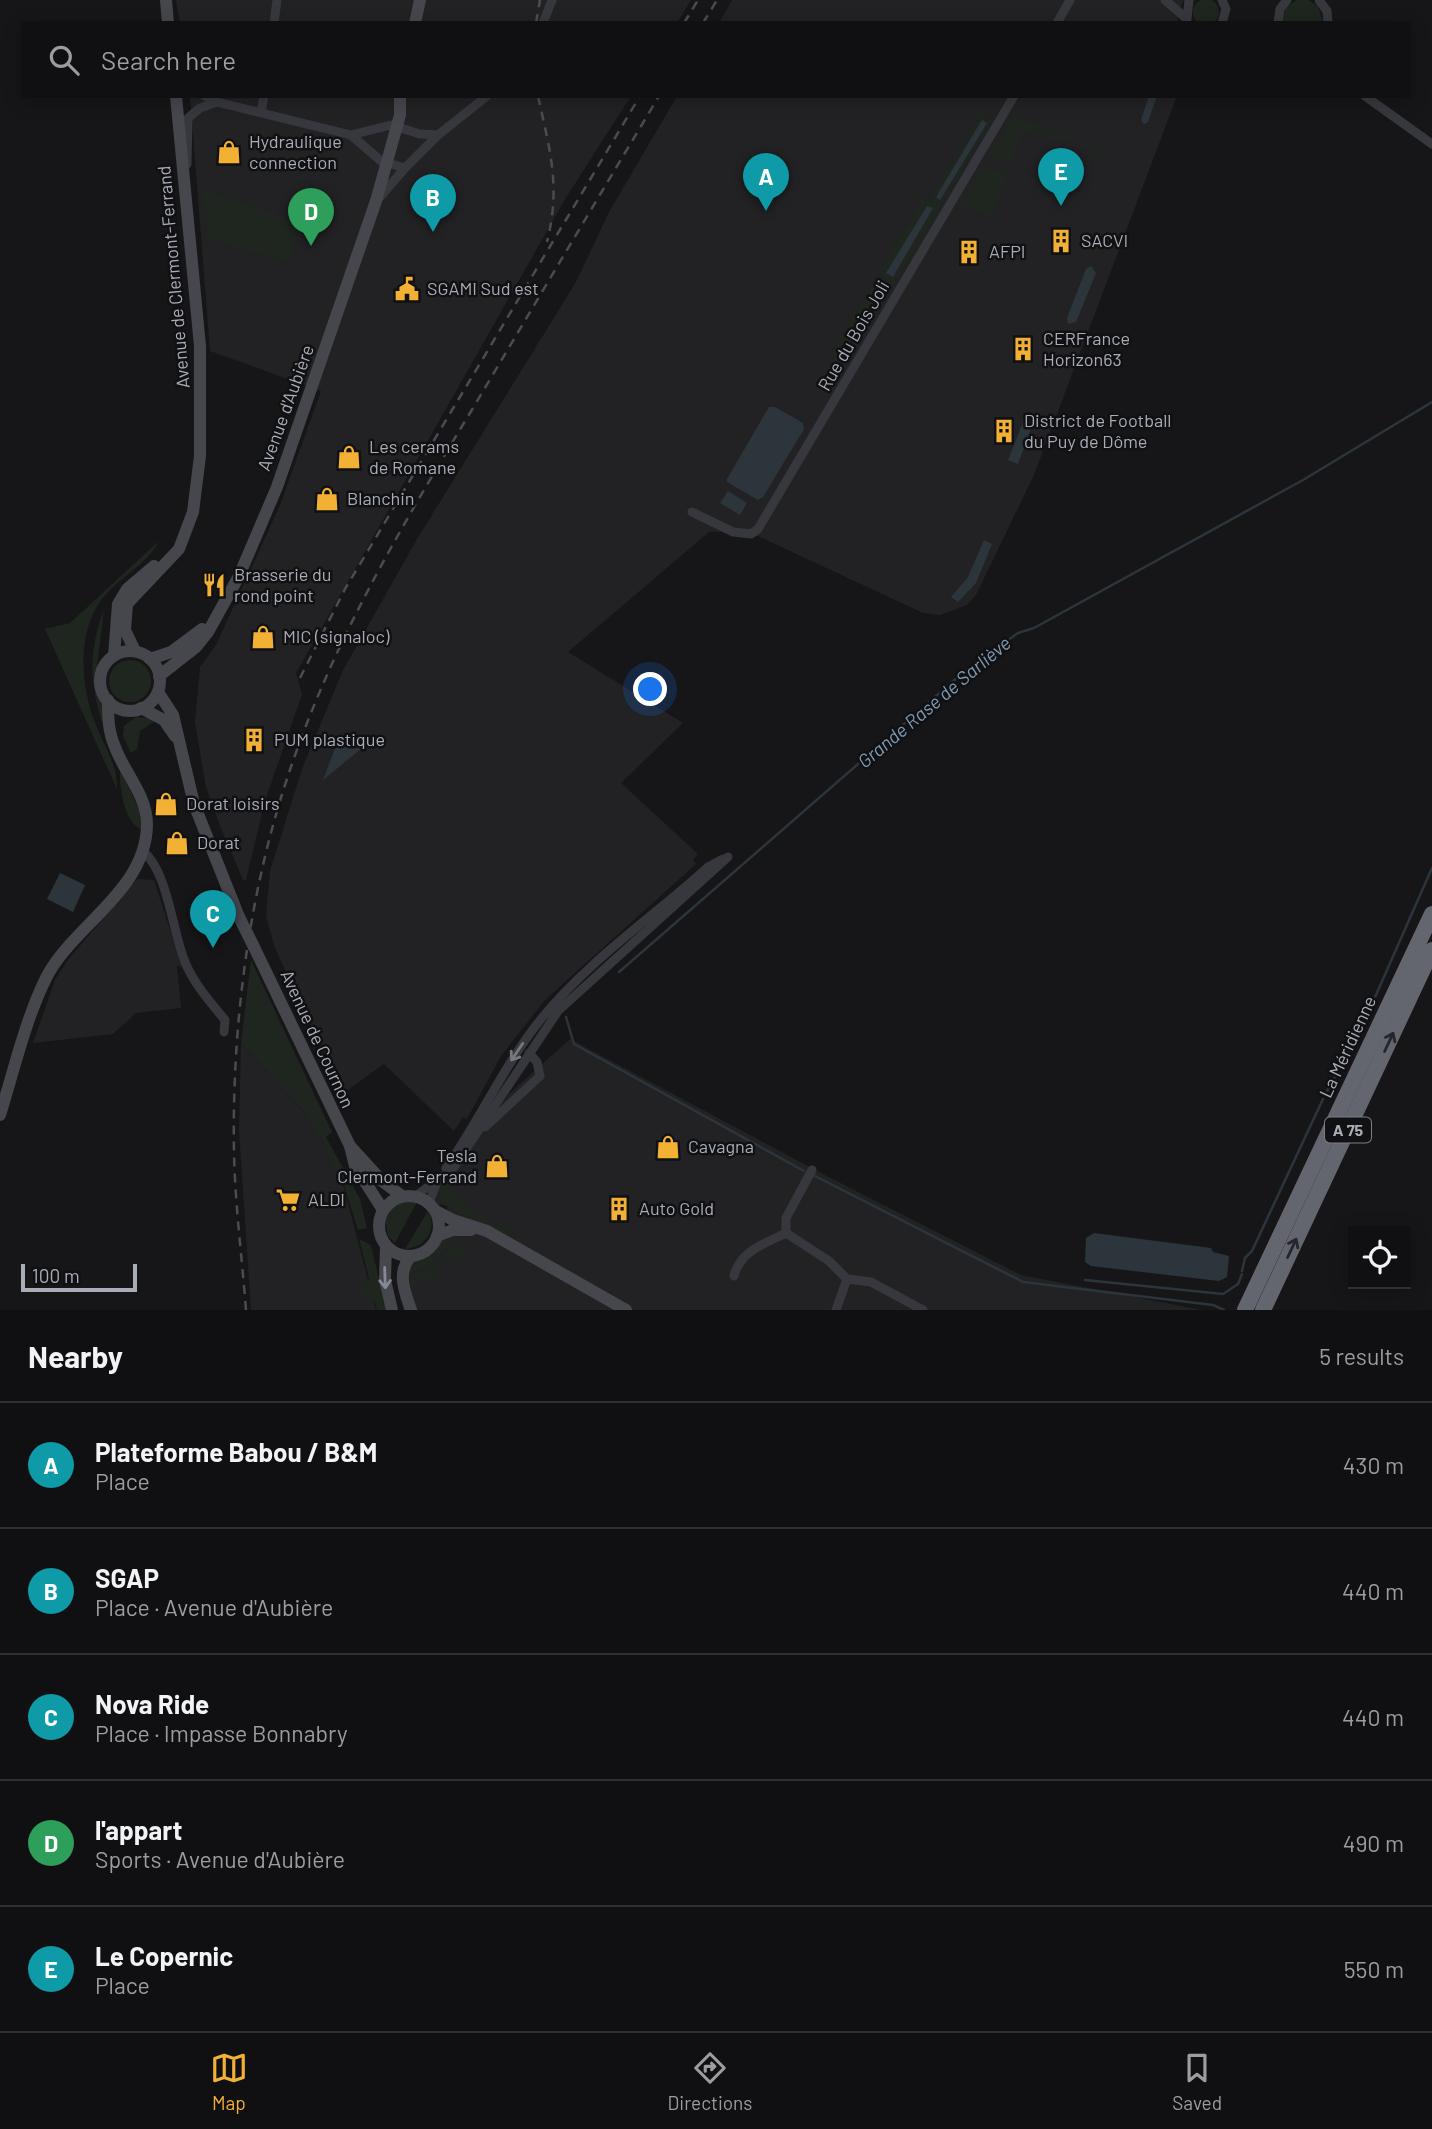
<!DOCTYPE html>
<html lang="en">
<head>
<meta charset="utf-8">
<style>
  body { margin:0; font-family:Barlow,sans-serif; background:#19191b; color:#f1f3f6 }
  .controls { position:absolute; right:21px; bottom:21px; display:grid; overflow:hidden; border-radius:0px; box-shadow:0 4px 18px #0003 }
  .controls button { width:63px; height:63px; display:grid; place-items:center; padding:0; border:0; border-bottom:2px solid #303032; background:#101012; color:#f1f3f6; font:35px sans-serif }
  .scale { position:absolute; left:21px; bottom:18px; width:116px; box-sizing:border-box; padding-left:7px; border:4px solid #a8adb8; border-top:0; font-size:19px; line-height:24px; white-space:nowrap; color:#a8adb8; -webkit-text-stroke:5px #111113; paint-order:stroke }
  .you { position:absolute; left:651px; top:690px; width:24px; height:24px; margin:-18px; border:5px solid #fff; border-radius:50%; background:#1a73e8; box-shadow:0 0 0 10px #1a73e833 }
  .badge { display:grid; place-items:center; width:46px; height:46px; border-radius:50%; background:#f2b134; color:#fff; font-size:23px; font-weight:700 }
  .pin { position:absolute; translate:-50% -58px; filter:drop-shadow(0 2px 4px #0008) }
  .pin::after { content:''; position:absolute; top:37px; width:24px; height:21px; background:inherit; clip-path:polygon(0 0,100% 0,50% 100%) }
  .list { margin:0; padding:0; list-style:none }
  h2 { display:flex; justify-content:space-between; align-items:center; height:91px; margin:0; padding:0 28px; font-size:30px }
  h2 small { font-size:23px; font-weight:400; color:#9c9d9f }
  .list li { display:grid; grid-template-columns:46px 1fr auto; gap:21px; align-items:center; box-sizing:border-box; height:126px; padding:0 28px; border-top:2px solid #303032 }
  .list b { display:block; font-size:26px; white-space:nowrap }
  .list p { margin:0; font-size:23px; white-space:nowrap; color:#9c9d9f }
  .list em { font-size:23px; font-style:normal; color:#9c9d9f }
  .icon { flex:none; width:38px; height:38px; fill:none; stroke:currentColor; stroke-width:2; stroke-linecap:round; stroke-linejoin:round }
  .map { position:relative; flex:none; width:1432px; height:1310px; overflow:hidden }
  .search { position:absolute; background:#101012; box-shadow:0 4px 18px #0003; left:21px; right:21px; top:21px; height:77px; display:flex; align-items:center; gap:18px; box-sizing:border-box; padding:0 24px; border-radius:0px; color:#9c9d9f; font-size:26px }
  .sheet { height:721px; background:#101012 }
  nav { display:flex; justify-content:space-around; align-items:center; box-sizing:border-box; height:98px; border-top:2px solid #303032; background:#101012; font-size:19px; color:#9c9d9f }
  nav a { display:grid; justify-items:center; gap:4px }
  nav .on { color:#f2b134 }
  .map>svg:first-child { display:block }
</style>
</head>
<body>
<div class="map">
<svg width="1432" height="1310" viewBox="0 0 1432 1310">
  <rect width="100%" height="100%" fill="#161618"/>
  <g fill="#222225">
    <path d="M176,0H691L677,23H180Z"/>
    <path d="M732,0H1184L1177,17L1179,23H719Z"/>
    <path d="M190,96H631L564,201L296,673L302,694L265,801L246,880H243L220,826L206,787L195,722L200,667L216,645L280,505L321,391L210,351Z"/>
    <path d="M677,96H1177L1034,475L976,595L967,605L940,615L923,613L747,531L709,532L568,652L683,723L621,783L698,854L693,860L696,864L545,1000L501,1056L467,1119L463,1117L454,1131L384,1064L342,1094L275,948L266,916L270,871L302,769L343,670L417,539L576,282L609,212Z"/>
    <path d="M137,879L154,880L182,967L177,966L181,1008L136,1013L113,1034L33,1043L55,980L67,961Z"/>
    <path d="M570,1039L823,1174L1021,1275L1202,1310H404L400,1298L403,1271L417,1256L440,1244L448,1227L447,1204L432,1206L429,1203L510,1093Z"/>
    <path d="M241,1043L308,1116L315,1134L321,1137L339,1169L376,1310H251L239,1130Z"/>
  </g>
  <g fill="#1e261f">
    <circle cx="1206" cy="12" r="13"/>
    <path d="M1297,0H1308L1318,6L1323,23H1282L1286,7Z"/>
    <path d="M977,109L993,119L894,283L878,274L922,200L906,190L907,187L929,200L979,118L974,114Z"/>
    <path d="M1014,115L1105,152L1102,154L1033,127L1030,135L1023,132L1010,165L989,155Z"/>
    <path d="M984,164L1007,175L993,211L998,214L996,219L960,205Z"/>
    <path d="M202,189L295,221L294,226L299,227L289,262L209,239Z"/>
    <path d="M875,281L890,290L850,358L840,360L831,355Z"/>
    <path d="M159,541C145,568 111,581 96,608C77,642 82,688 95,723C103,744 118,765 117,789L45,629L70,623Z"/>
    <path d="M104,609L97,666L105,718L102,722C89,680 89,650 104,609Z"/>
    <circle cx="130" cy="681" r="21"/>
    <path d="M149,718L155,721L140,731L137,749L131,753L123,736L124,726L136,717Z"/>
    <path d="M120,770L140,811L141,829C124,823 119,786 120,770Z"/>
    <path d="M251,960L332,1132L326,1137L360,1199L367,1228L358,1230L339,1170L333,1169L321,1137L315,1135L308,1116L241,1043Z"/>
    <path d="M459,1164L464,1167L446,1185C463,1204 483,1218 505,1230L518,1226L509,1237L442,1204L438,1189Z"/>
    <path d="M400,1202H417L395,1243L388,1236L385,1220L393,1205Z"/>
    <path d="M428,1211C438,1230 426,1247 405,1249Z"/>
    <path d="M451,1234L453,1240L432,1264L412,1272L408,1270Z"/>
    <path d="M359,1239L371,1245L386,1310H377L374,1300L369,1301L367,1296L359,1295L369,1278Z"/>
    <path d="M458,1240L464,1245L460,1248L466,1253L454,1262L449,1255L435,1267L439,1272L410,1290L408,1284L414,1275L434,1266Z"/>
  </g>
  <g fill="#2c353c">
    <path d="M1149,96H1157L1148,122L1144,124L1141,120Z"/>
    <path d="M982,120L987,123L940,200L936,197Z"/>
    <path d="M927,206L933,208L893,277L886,273Z"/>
    <path d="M1091,266L1096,273L1076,322L1068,324L1067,318L1086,269Z"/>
    <path d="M769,407H775L803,423L804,429L763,497L758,500L727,482V479Z"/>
    <path d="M1023,422L1032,426L1018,464L1008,460Z"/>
    <path d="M728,491L747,503L740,515L720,503Z"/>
    <path d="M984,540L992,544L976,583L958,602L951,597L968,577Z"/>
    <path d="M339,738L362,748L323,780Z"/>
    <path d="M60,873L85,885L73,912L47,899Z"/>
    <path d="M1094,1233L1211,1248L1213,1252L1229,1256L1227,1277L1219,1281L1091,1266L1085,1262L1086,1238Z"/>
  </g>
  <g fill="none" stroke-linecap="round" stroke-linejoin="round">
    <g stroke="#2c353c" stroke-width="2.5">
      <path d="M619,972L966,670L1018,633L1034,628L1303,480L1432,402"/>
      <path d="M566,1017L574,1044L804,1171"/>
      <path d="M1326,1093L1361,1029L1432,868"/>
      <path d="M815,1176L1023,1282L1213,1305L1224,1310"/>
      <path d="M1242,1271L1245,1258L1252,1251L1323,1099"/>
      <path d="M1085,1280L1223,1294L1238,1284L1242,1274"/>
    </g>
    <g stroke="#37383d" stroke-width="9">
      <path d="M1165,0L1187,19"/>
      <path d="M1319,0L1327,11L1328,23"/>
      <path d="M1187,18L1189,0"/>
      <path d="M274,23L277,0"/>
      <path d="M543,23L552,0"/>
      <path d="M1057,23L1070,0"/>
      <path d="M1222,23L1226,9L1222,0"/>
      <path d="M1278,23L1280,9L1287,0"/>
      <path d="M205,96L217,102L351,135L381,161L405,168L438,135L487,96"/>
      <path d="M1365,96L1432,144"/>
      <path d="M261,112L264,96"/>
      <path d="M351,135L391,125L420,134L438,135"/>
      <path d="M187,164L188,118L200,108L217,102"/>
      <path d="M380,197L405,168"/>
      <path d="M692,512L733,532L751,534L758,529L1014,96"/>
      <path d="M143,851C168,872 172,930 185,962C194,984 210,1002 225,1020L224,1032"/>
      <path d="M485,1127L540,1076L537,1062L529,1053"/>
      <path d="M446,1168C480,1120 504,1065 541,1019C588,961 653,917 708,867L723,859"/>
      <path d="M416,1196L454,1167L558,1011L728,857"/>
      <path d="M429,1203L437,1182"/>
      <path d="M786,1233L829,1261L847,1279L871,1282L923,1310"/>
      <path d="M786,1233V1218L812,1170"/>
      <path d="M734,1276C740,1251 764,1244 786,1233"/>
      <path d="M836,1310L847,1279"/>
    </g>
    <g stroke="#45474d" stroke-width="12">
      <path d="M166,0L168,23"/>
      <path d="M415,23L420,0"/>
      <path d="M135,651L125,630L127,604L179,549L193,512L200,456V346L176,96"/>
      <circle cx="130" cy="681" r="30"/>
      <path d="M114,656L118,604L127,589L154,566"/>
      <path d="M150,659L171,652L202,629"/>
      <path d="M159,676L196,647L208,632L239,576L277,487L376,201L400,115V96"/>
      <path d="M158,692L173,715L194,804L239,917"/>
      <path d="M141,708L164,720L175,736"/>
      <path d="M254,947L350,1146L355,1166L383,1210"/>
      <path d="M0,1115C14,1070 25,1021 46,978C73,925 146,891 147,825C147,795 125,774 115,747C108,731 108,717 108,700"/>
      <path d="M350,1146L382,1181L402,1196"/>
      <circle cx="409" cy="1226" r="30"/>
      <path d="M436,1211L453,1220L487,1231L626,1310"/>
      <path d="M437,1236L453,1230H471"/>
      <path d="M386,1246L385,1280L392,1310"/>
      <path d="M411,1256C396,1273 405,1292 411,1310"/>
    </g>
    <g stroke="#63666e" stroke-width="16">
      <path d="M1245,1310L1432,914"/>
      <path d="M1263,1310L1432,950"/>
    </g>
    <g stroke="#4a4c52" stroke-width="2.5" stroke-dasharray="9 7" stroke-linecap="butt">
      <path d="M536,23L540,0"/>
      <path d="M684,23L698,0"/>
      <path d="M703,23L717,0"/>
      <path d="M538,96C550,151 561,186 547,242"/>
      <path d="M300,678L345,589L640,96"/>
      <path d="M246,1310C242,1257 235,1205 234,1152C232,1040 245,925 275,818C319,663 394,539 476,403C537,300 598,198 659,96"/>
    </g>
    <path stroke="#45474d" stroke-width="12" d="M239,917L254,947"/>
  </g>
  <defs><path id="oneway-shaft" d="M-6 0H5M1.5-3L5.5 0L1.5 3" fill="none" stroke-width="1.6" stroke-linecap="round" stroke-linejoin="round" transform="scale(1.75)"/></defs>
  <g stroke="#26262a">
    <use href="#oneway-shaft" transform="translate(1389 1042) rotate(-65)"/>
    <use href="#oneway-shaft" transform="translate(1292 1248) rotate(-65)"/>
  </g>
  <use stroke="#757881" href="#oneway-shaft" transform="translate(517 1052) rotate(124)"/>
  <use stroke="#858993" href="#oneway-shaft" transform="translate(385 1278) rotate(88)"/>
  <defs>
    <g id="shop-bare" transform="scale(1.89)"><path d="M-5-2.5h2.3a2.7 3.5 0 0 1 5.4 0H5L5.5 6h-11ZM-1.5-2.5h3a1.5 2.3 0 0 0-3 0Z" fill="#f2b134" stroke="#111113" stroke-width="2.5" paint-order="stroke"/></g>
    <g id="building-bare" transform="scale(1.89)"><path d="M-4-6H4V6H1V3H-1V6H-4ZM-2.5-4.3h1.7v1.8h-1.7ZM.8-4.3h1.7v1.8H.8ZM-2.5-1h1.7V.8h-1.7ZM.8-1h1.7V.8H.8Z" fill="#f2b134" stroke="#111113" stroke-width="2.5" paint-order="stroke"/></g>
    <g id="civic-bare" transform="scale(1.89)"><path d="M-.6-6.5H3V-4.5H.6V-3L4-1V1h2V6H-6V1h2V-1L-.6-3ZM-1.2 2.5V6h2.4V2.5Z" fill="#f2b134" stroke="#111113" stroke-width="2.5" paint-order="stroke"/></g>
    <g id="restaurant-bare" transform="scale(1.89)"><path d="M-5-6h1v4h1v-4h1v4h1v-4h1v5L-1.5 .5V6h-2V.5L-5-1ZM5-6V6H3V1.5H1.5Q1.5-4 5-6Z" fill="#f2b134" stroke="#111113" stroke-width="2.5" paint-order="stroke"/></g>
    <g id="supermarket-bare" transform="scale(1.89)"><path d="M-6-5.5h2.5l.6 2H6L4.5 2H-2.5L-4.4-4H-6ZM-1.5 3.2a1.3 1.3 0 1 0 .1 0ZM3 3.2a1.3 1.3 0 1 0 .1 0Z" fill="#f2b134" stroke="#111113" stroke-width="2.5" paint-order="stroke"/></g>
  </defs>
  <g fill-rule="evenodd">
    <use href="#shop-bare" x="229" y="152"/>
    <use href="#building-bare" x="1061" y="241"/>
    <use href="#building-bare" x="969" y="252"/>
    <use href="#civic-bare" x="407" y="289"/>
    <use href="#building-bare" x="1023" y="349"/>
    <use href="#building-bare" x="1004" y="431"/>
    <use href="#shop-bare" x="349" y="457"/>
    <use href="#shop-bare" x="327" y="499"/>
    <use href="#restaurant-bare" x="214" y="585"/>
    <use href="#shop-bare" x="263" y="637"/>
    <use href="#building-bare" x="254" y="740"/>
    <use href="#shop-bare" x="166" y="804"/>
    <use href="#shop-bare" x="177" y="843"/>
    <use href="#shop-bare" x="668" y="1147"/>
    <use href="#shop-bare" x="497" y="1166"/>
    <use href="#supermarket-bare" x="288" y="1200"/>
    <use href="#building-bare" x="619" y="1209"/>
  </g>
  <g text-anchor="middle" stroke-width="5" stroke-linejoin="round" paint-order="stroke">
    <rect fill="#111113" stroke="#7b7e86" stroke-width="2" x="1325" y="1117.5" width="46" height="25" rx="5"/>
    <g font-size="16" font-weight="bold" fill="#a8adb8">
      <text x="1348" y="1136">A 75</text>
    </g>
    <g font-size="18" fill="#a8adb8" stroke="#111113" text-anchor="start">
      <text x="249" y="148">Hydraulique<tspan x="249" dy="21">connection</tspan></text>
      <text x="1081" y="247">SACVI</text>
      <text x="989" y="258">AFPI</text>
      <text x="427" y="295">SGAMI Sud est</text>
      <text x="1043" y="345">CERFrance<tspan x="1043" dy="21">Horizon63</tspan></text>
      <text x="1024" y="427">District de Football<tspan x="1024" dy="21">du Puy de Dôme</tspan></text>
      <text x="369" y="453">Les cerams<tspan x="369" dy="21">de Romane</tspan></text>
      <text x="347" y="505">Blanchin</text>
      <text x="234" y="581">Brasserie du<tspan x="234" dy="21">rond point</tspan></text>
      <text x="283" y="643">MIC (signaloc)</text>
      <text x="274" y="746">PUM plastique</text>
      <text x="186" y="810">Dorat loisirs</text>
      <text x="197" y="849">Dorat</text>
      <text x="688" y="1153">Cavagna</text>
      <text x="477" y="1162" text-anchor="end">Tesla<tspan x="477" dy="21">Clermont-Ferrand</tspan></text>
      <text x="308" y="1206">ALDI</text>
      <text x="639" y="1215">Auto Gold</text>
    </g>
    <g font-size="18" fill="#a8adb8" stroke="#111113">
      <text transform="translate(174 277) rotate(-95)" y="6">Avenue de Clermont-Ferrand</text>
      <text transform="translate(854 336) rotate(-60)" y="6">Rue du Bois Joli</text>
      <text transform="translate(286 408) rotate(-70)" y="6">Avenue d'Aubière</text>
      <text transform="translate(317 1039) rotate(65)" y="6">Avenue de Cournon</text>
      <text transform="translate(1348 1047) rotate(-65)" y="6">La Méridienne</text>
    </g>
    <g font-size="19" font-style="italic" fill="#7f9bb3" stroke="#111113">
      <text transform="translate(934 702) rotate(-40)" y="7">Grande Rase de Sarliève</text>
    </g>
  </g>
</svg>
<div class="controls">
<button><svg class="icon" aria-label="locate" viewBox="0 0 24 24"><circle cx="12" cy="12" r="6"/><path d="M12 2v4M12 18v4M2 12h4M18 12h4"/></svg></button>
</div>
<div class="scale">100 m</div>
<div class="you"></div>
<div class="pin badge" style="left:766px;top:211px;background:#0f9aa8">A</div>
<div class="pin badge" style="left:433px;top:232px;background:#0f9aa8">B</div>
<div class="pin badge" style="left:213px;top:948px;background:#0f9aa8">C</div>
<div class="pin badge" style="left:311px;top:246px;background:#2e9e5b">D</div>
<div class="pin badge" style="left:1061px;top:206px;background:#0f9aa8">E</div>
<div class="search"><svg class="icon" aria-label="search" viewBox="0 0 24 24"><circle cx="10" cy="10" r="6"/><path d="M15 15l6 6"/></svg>Search here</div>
</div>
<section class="sheet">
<h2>Nearby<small>5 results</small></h2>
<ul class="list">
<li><span class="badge" style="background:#0f9aa8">A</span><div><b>Plateforme Babou / B&amp;M</b><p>Place</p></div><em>430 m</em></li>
<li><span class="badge" style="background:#0f9aa8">B</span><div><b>SGAP</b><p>Place · Avenue d'Aubière</p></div><em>440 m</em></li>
<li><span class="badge" style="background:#0f9aa8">C</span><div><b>Nova Ride</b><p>Place · Impasse Bonnabry</p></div><em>440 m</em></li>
<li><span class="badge" style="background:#2e9e5b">D</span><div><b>l'appart</b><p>Sports · Avenue d'Aubière</p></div><em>490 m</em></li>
<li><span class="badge" style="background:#0f9aa8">E</span><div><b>Le Copernic</b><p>Place</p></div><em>550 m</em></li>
</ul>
</section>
<nav>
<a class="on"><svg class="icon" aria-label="map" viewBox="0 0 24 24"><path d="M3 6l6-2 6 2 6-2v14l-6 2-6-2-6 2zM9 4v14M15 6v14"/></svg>Map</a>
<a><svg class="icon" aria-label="directions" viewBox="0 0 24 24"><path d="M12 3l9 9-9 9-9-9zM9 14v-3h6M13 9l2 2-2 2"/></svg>Directions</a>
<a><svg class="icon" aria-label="saved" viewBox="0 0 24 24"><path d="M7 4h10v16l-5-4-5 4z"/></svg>Saved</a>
</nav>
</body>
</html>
